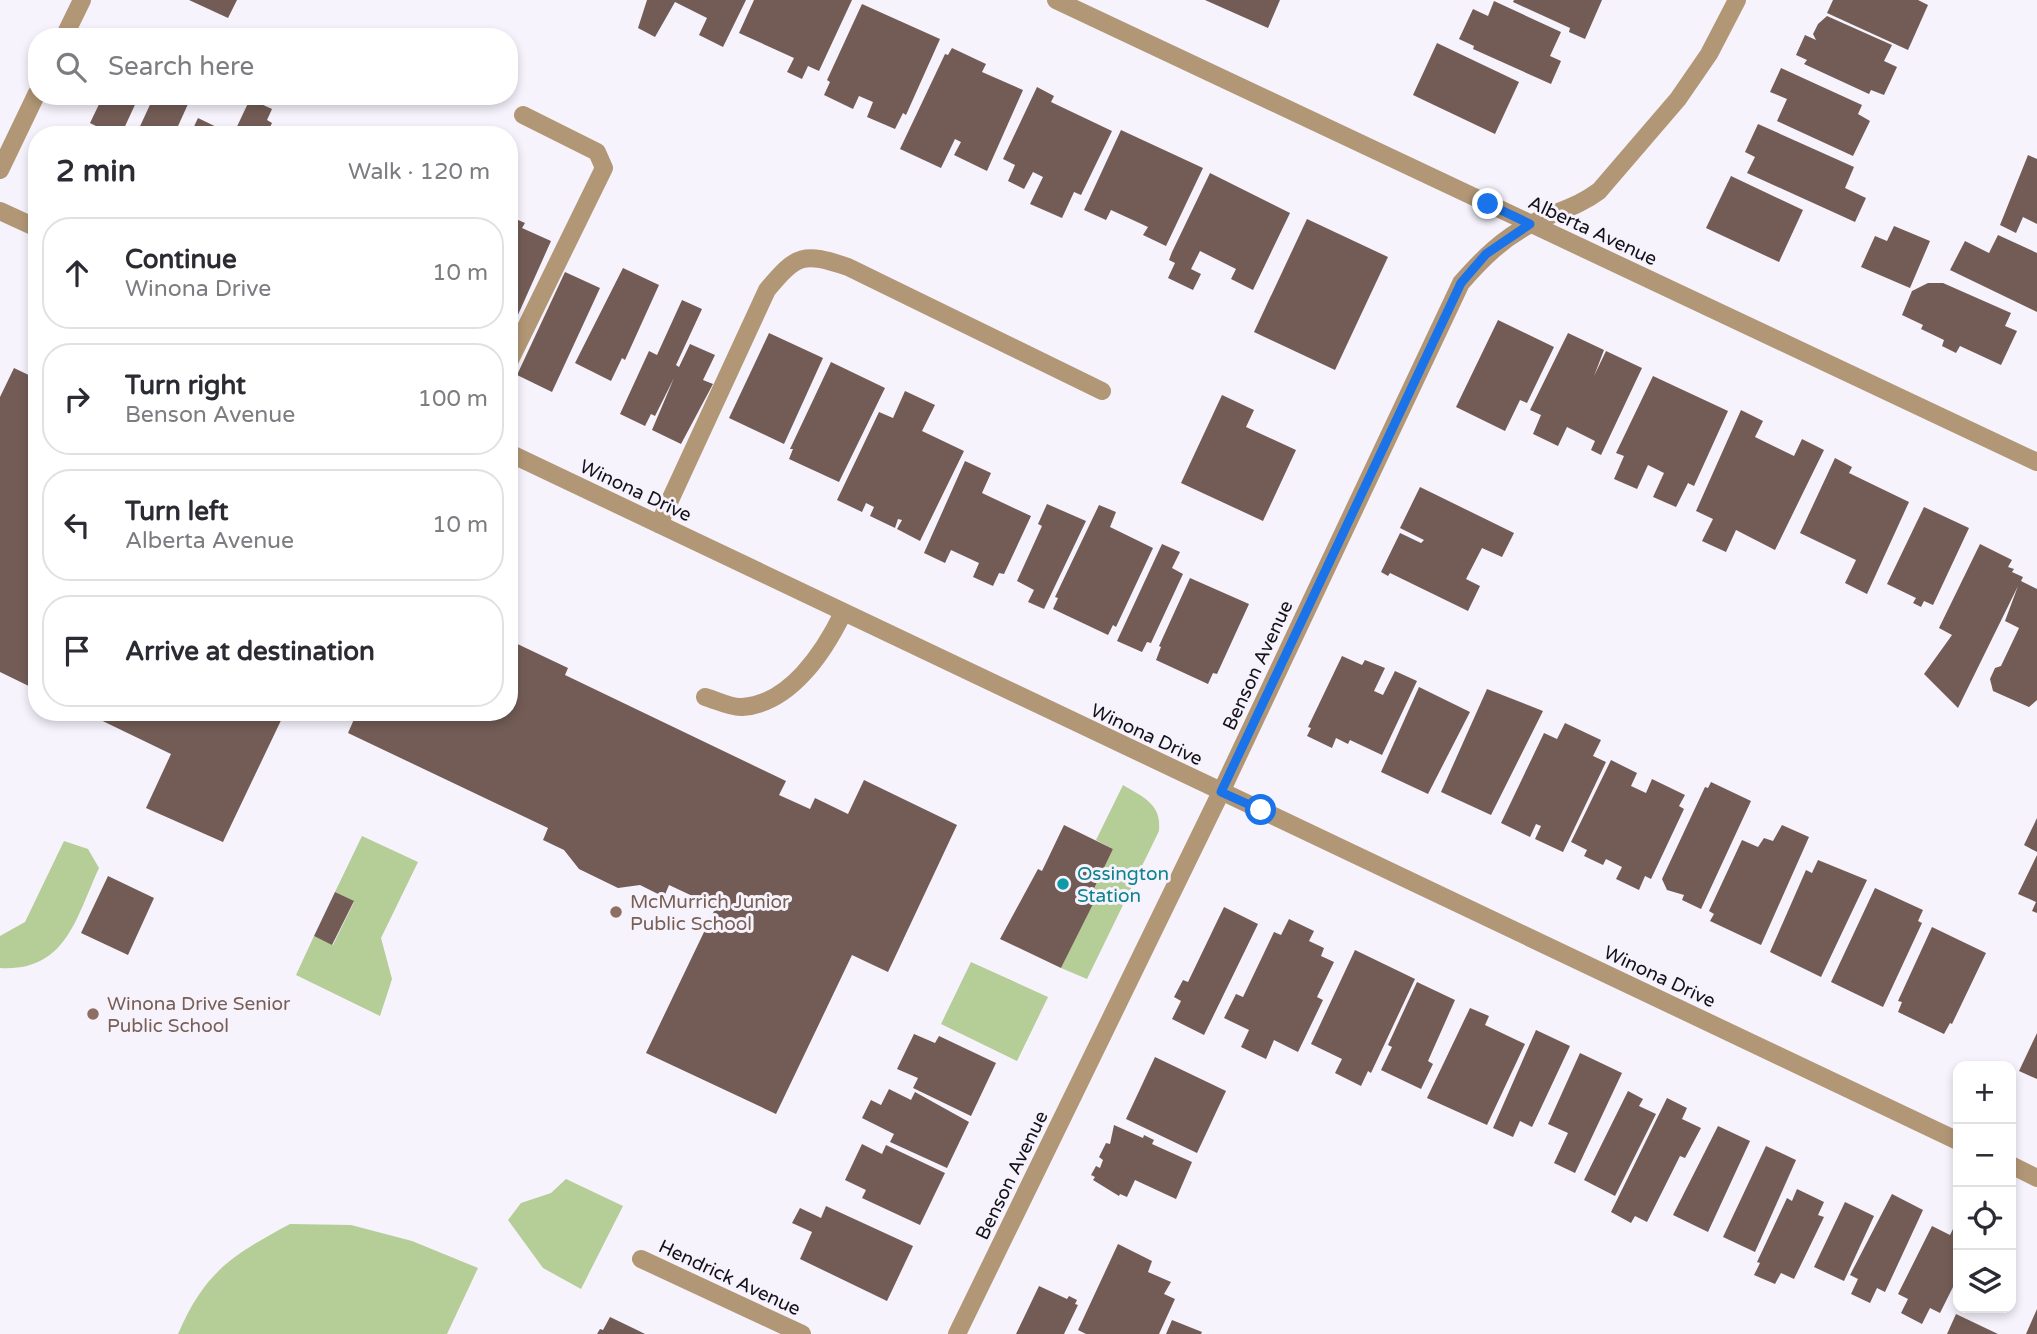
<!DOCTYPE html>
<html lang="en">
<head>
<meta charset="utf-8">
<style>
  body { margin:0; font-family:"Varela Round",sans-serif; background:#f7f7f7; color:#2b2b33 }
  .controls { position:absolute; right:21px; bottom:21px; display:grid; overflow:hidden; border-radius:14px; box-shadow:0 4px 10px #0003 }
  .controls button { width:63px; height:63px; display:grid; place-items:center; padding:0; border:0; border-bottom:2px solid #e1e1e2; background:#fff; color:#2b2b33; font:35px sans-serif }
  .stop { position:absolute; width:21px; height:21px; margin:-16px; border:5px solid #1a73e8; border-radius:50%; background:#fff }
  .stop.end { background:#1a73e8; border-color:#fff; box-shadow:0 2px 7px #0008 }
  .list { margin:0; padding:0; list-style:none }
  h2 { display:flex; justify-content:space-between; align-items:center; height:91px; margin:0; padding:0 28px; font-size:30px }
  h2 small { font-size:23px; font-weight:400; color:#7c7c81 }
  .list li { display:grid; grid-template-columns:46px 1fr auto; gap:21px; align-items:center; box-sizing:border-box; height:112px; margin:0 14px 14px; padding:0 14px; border:2px solid #e1e1e2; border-radius:28px }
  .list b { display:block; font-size:26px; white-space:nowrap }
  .list p { margin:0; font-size:23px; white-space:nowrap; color:#7c7c81 }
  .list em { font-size:23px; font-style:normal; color:#7c7c81 }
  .icon { flex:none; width:38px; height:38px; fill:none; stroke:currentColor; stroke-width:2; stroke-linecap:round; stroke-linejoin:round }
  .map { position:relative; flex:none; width:2037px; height:1334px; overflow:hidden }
  .search { position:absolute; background:#fff; box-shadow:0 4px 10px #0003; left:28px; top:28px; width:490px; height:77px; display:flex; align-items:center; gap:18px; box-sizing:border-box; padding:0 24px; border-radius:28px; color:#7c7c81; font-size:26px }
  .panel { position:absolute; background:#fff; box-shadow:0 4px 10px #0003; left:28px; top:126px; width:490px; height:595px; border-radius:28px }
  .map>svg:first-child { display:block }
</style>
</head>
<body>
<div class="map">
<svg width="2037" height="1334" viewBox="0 0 2037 1334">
  <rect width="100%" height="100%" fill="#f6f3fd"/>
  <g fill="#b5cd97">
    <path d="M1123,785C1143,797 1162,804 1159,831L1087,979L1061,968L1094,900L1090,897L1113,849L1096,840Z"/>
    <path d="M362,836L418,862L381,938L392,979L380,1016L296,975L314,936L333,945L354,902L335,892Z"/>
    <path d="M64,841L88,849L99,868C76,918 66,972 0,968V936L25,922Z"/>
    <path d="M971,962L1048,997L1017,1061L941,1024Z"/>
    <path d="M566,1179L623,1206L581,1289L543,1268L508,1220L521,1203L551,1193Z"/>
    <path d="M290,1224L351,1225L412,1241L478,1268L447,1334H178C205,1271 233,1255 290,1224Z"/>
  </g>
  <g fill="#735c56">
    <path d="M189,0H237L228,18Z"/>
    <path d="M647,0H746L723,47L699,35L707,18L675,2L655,37L638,28Z"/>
    <path d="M754,0H852L819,71L808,66L802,79L787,72L794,58L739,33Z"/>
    <path d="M1205,0H1280L1268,28Z"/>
    <path d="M1514,0H1602L1585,39L1569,32L1570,28L1513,2Z"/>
    <path d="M1833,0H1918L1928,5L1908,50L1827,13Z"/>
    <path d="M1494,1L1561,32L1550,56L1561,61L1551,84L1473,49L1474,46L1459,39L1473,9L1488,16Z"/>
    <path d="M862,4L940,39L906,115L903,113L895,129L867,117L873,102L859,96L853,109L824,95L830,82L827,80Z"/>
    <path d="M1827,16L1892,45L1884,61L1897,67L1884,95L1871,90L1869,94L1804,64L1807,60L1796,55L1805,35L1816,40L1813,34L1818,24Z"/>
    <path d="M1437,43L1519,82L1495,134L1413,95Z"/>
    <path d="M952,48L986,64L982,72L1023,90L987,171L954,155L961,142L955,139L941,168L900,149L945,54L948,55Z"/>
    <path d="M1781,68L1862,105L1858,114L1870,121L1853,156L1777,121L1787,99L1770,92Z"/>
    <path d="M1037,87L1054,96L1051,102L1112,131L1081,195L1074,192L1062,218L1030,204L1043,177L1033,172L1024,189L1008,181L1015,165L1003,159Z"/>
    <path d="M103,96H139L121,135H102L104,130L90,123Z"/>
    <path d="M154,96H171L188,104L174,135H136Z"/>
    <path d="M250,99L272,109L267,120L272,123L266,135H233Z"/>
    <path d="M198,118L229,133L228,135H190Z"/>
    <path d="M1758,124L1854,167L1845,188L1866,198L1855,222L1747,173L1755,157L1745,152Z"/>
    <path d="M1121,130L1203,168L1166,246L1143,235L1148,227L1111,210L1106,220L1084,210Z"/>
    <path d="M2028,155L2037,159V224L2023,217L2016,233L2000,225Z"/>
    <path d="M1210,173L1290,213L1253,290L1231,279L1236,269L1200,251L1191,269L1201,274L1193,290L1168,278L1175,263L1169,260L1172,252Z"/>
    <path d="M1731,176L1803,210L1779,262L1706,228Z"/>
    <path d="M509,216L525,223L522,228L551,241L509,335Z"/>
    <path d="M1307,219L1388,257L1335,370L1254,332Z"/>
    <path d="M1894,226L1930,241L1910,288L1861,267L1875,236L1887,241Z"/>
    <path d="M1998,235L2037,253V312L1950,270L1965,241L1989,253Z"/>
    <path d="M623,268L659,285L625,360L622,358L611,381L575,363Z"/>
    <path d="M565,272L600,288L552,392L517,375Z"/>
    <path d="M1928,283H1943L2011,313L2005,326L2017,331L2001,365L1960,346L1956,353L1942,346L1944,340L1921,329L1923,325L1902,315L1912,291Z"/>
    <path d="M682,300L702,309L676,365L679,367L690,344L715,355L703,380L713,384L681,444L652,430L674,378L655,416L651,414L645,426L620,414L649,351L657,355Z"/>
    <path d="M1498,320L1554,347L1527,403L1520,400L1505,431L1456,407Z"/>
    <path d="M769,333L823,358L784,444L729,418Z"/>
    <path d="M1568,333L1604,350L1594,376L1606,351L1642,368L1601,455L1591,450L1595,441L1567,427L1558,446L1533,434L1541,415L1530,410Z"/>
    <path d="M831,362L885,388L839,482L789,459L793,449H790Z"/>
    <path d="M14,368L37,379V690L0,672V397Z"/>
    <path d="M1653,376L1728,411L1694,486L1688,483L1676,507L1653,497L1664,473L1648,465L1637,489L1614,479L1624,456L1616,453Z"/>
    <path d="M905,391L935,405L922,431L964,451L920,541L897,529L902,520L898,519L895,528L870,516L874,507L866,503L862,512L837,500L879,412L893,418Z"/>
    <path d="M1222,395L1254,410L1246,427L1296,450L1263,521L1181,483Z"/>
    <path d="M1741,410L1763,421L1755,437L1794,456L1802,439L1824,450L1775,550L1736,530L1726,552L1702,541L1713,519L1696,511Z"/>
    <path d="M1835,458L1852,467L1849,473L1909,502L1867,594L1845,583L1856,560L1800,533Z"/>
    <path d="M965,461L991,473L982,493L1031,516L1004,574L999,573L993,586L973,577L979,563L951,550L945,563L924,553Z"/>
    <path d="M1420,487L1514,533L1502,557L1482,548L1466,579L1480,586L1468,611L1390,573L1388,576L1381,572L1400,533L1421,543L1424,540L1400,528Z"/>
    <path d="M1047,504L1086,521L1044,609L1028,602L1034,590L1017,581L1042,526L1038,524Z"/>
    <path d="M1099,505L1116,512L1110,527L1153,548L1116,627L1113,625L1108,635L1053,609L1058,598L1055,597Z"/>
    <path d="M1924,507L1969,528L1933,605L1924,601L1921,607L1913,603L1916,598L1887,584Z"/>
    <path d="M1162,544L1180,552L1172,568L1183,574L1151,643L1147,642L1142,652L1117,641Z"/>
    <path d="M1980,544L2012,560L2008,567L2014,569L2012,572L2023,577L2021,581L2037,589V700L2029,707L1993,691L1990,679L1995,668L2001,666L2019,628L2005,621L2018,586L1958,708L1924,674L1952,635L1939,628Z"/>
    <path d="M1190,578L1249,604L1217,674L1213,673L1208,684L1156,660L1161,647L1159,646Z"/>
    <path d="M509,640L568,668L565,675L786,781L779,795L810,809L815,798L848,814L864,780L957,825L888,972L852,955L776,1114L646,1053L716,907L669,885L664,897L640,885L618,888L579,869L564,850L543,840L548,828L348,733L355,717L358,719L362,712H509Z"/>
    <path d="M1342,656L1362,665L1365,660L1385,668L1374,691L1383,695L1395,671L1417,681L1382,755L1350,740L1348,744L1336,738L1332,748L1307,736L1311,728L1308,727Z"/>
    <path d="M1419,687L1470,712L1428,794L1381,772Z"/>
    <path d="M1487,689L1543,711L1491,815L1441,792Z"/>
    <path d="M84,712H285L223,842L146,808L171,754Z"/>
    <path d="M1565,723L1601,740L1593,756L1606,762L1563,852L1535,839L1541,826L1536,824L1530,837L1501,823L1544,733L1557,739Z"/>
    <path d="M1611,760L1637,773L1631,786L1646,793L1652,779L1685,795L1679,806L1684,809L1651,879L1645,876L1639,890L1616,879L1622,867L1606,859L1603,865L1584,856L1587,850L1571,842Z"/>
    <path d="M1711,782L1751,801L1701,909L1682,900L1684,895L1667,890L1662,879L1705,787L1708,788Z"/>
    <path d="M2037,818V852L2024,845Z"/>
    <path d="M1064,825L1113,849L1090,897L1095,900L1061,968L1000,939L1038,869L1042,871Z"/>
    <path d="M1782,825L1809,837L1761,945L1710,921L1714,914L1709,911L1742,840L1758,847L1764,838L1773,841Z"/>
    <path d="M2037,855V913L2032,911L2036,902L2018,894Z"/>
    <path d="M1818,860L1867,880L1821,977L1770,952L1806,870L1812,873Z"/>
    <path d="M108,876L154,898L128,955L81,933Z"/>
    <path d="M1875,888L1923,910L1918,921L1922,923L1883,1007L1831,982Z"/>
    <path d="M335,892L354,901L332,945L314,936Z"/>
    <path d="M1224,907L1258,924L1204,1035L1172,1019L1181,1001L1174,997L1183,980L1188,982Z"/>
    <path d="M1289,919L1314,931L1309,941L1324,948L1321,956L1334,962L1317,997L1323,1000L1298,1052L1274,1040L1266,1059L1241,1047L1249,1030L1224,1018L1236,994L1243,997L1274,932L1281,935Z"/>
    <path d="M1932,927L1986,953L1952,1024L1950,1023L1944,1034L1898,1012L1902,1002L1898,1001Z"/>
    <path d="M1355,950L1415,979L1371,1073L1368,1071L1361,1086L1335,1073L1342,1059L1311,1044Z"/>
    <path d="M1417,982L1455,1000L1428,1061L1433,1064L1421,1089L1381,1070L1392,1047L1388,1045Z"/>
    <path d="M1470,1008L1489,1016L1485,1025L1525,1044L1487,1125L1427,1098Z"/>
    <path d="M1536,1030L1570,1046L1532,1127L1520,1121L1513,1137L1493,1128Z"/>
    <path d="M2037,1033V1079L2019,1071Z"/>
    <path d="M914,1034L935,1043L939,1036L996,1063L971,1116L913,1088L918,1078L897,1069Z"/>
    <path d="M1580,1053L1622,1073L1575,1173L1554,1163L1568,1133L1548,1124Z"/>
    <path d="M1155,1057L1226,1091L1197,1153L1126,1119Z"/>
    <path d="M889,1089L911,1100L915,1092L969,1122L947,1168L890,1142L894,1134L862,1118L871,1100L881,1105Z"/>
    <path d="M1628,1091L1643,1099L1639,1106L1656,1114L1615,1196L1584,1180Z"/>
    <path d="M1667,1098L1687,1108L1682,1119L1701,1128L1685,1158L1680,1156L1647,1222L1635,1216L1631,1223L1611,1212Z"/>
    <path d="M1114,1125L1143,1138L1144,1135L1154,1140L1152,1144L1192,1162L1176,1199L1135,1180L1127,1197L1120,1194L1119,1196L1093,1180L1095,1177L1091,1175L1096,1166L1100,1168L1103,1160L1099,1157L1106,1143L1110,1144Z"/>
    <path d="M1718,1126L1750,1141L1708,1232L1673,1215Z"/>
    <path d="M862,1144L882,1154L886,1145L945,1173L920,1225L862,1198L866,1190L845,1180Z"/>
    <path d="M1766,1146L1796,1160L1755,1252L1723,1237Z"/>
    <path d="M1797,1189L1824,1202L1818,1215L1824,1217L1794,1279L1781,1273L1775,1284L1754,1275L1760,1263L1757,1262L1787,1198L1792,1201Z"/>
    <path d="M1892,1194L1923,1210L1885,1292L1877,1288L1870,1303L1851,1294L1858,1279L1850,1275Z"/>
    <path d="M1845,1202L1874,1216L1844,1281L1814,1267Z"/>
    <path d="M826,1206L913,1246L887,1301L800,1259L812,1232L792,1223L800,1208L821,1218Z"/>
    <path d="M1955,1225L1958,1227V1277L1940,1313L1930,1308L1922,1324L1901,1313L1908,1299L1898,1294L1932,1226L1950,1235Z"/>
    <path d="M1118,1244L1152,1261L1148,1272L1171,1282L1164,1294L1175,1299L1159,1334H1086L1078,1330Z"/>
    <path d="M1039,1286L1067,1299L1069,1296L1077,1300L1075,1304L1078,1305L1064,1334H1016Z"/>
    <path d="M2037,1309V1334H2026Z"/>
    <path d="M1956,1314L1998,1334H1947Z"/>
    <path d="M610,1317L637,1330L645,1334H597L600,1329L603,1330Z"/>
    <path d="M1172,1320L1202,1332L1201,1334H1166Z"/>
  </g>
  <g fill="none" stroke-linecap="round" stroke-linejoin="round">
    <g stroke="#b29776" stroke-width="18">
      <path d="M509,362L604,168L597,152L523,115"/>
      <path d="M659,524L767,290C797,254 803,252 848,267L1102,391"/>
      <path d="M705,697C716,700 731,708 742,707C790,704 824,652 843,613"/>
    </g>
    <g stroke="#b29776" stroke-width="18">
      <path d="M1056,0L2037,462"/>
      <path d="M64,37L82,0"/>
      <path d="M0,170L37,93"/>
      <path d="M0,211L37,228"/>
      <path d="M509,453L1958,1141"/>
      <path d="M2011,1165L2037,1178"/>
      <path d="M641,1259L802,1334"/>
      <path d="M957,1334L1221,792L1461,283C1482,259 1503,238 1531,224C1554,212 1578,207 1599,191L1678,99L1709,54L1737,0"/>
    </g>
  </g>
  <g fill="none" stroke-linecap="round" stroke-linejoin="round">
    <path stroke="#1a73e8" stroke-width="9" d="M1261,810L1221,792L1461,283L1486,254L1530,224L1488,204"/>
  </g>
  <circle fill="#0f9aa8" stroke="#f6f3fd" stroke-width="2.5" cx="1063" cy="884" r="7"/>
  <g fill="#8d6e63" stroke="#f6f3fd" stroke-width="2.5">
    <circle cx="616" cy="912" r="7"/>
    <circle cx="93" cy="1014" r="7"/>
  </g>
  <g text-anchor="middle" stroke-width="6" stroke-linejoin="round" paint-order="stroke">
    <g font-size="19" fill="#141119" stroke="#f6f3fd">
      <text transform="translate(1593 230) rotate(25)" y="7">Alberta Avenue</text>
      <text transform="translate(636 490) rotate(25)" y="7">Winona Drive</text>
      <text transform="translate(1257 665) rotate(-65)" y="7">Benson Avenue</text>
      <text transform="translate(1147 734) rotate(25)" y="7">Winona Drive</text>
      <text transform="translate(1660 976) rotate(25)" y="7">Winona Drive</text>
      <text transform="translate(1011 1175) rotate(-64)" y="7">Benson Avenue</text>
      <text transform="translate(730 1277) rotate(25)" y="7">Hendrick Avenue</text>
    </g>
    <g font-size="19" fill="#0d838f" stroke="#f6f3fd" text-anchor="start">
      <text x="1077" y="880">Ossington<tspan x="1077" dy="22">Station</tspan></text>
    </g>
    <g font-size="19" fill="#785e54" stroke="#f6f3fd" text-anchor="start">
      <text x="630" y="908">McMurrich Junior<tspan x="630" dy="22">Public School</tspan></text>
      <text x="107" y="1010">Winona Drive Senior<tspan x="107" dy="22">Public School</tspan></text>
    </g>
  </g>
</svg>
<div class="controls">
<button>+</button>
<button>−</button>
<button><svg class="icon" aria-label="locate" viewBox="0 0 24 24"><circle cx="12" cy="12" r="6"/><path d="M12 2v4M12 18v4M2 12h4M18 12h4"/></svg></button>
<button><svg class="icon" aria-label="layers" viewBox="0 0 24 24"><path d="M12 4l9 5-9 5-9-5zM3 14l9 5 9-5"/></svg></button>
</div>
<div class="stop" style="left:1261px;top:810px"></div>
<div class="stop end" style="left:1488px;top:204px"></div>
<div class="search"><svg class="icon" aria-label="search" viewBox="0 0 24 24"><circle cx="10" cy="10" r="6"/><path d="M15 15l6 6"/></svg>Search here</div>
<section class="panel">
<h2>2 min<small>Walk · 120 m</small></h2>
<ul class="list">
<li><svg class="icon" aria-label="ahead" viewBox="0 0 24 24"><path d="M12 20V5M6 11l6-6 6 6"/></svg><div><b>Continue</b><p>Winona Drive</p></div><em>10 m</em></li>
<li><svg class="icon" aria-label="right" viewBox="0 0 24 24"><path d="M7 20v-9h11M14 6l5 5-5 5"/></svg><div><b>Turn right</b><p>Benson Avenue</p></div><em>100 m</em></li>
<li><svg class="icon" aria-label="left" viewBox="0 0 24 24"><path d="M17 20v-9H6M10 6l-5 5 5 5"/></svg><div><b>Turn left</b><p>Alberta Avenue</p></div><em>10 m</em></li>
<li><svg class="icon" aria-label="arrive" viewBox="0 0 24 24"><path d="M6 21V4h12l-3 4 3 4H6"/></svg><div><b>Arrive at destination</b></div></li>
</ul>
</section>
</div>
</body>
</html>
